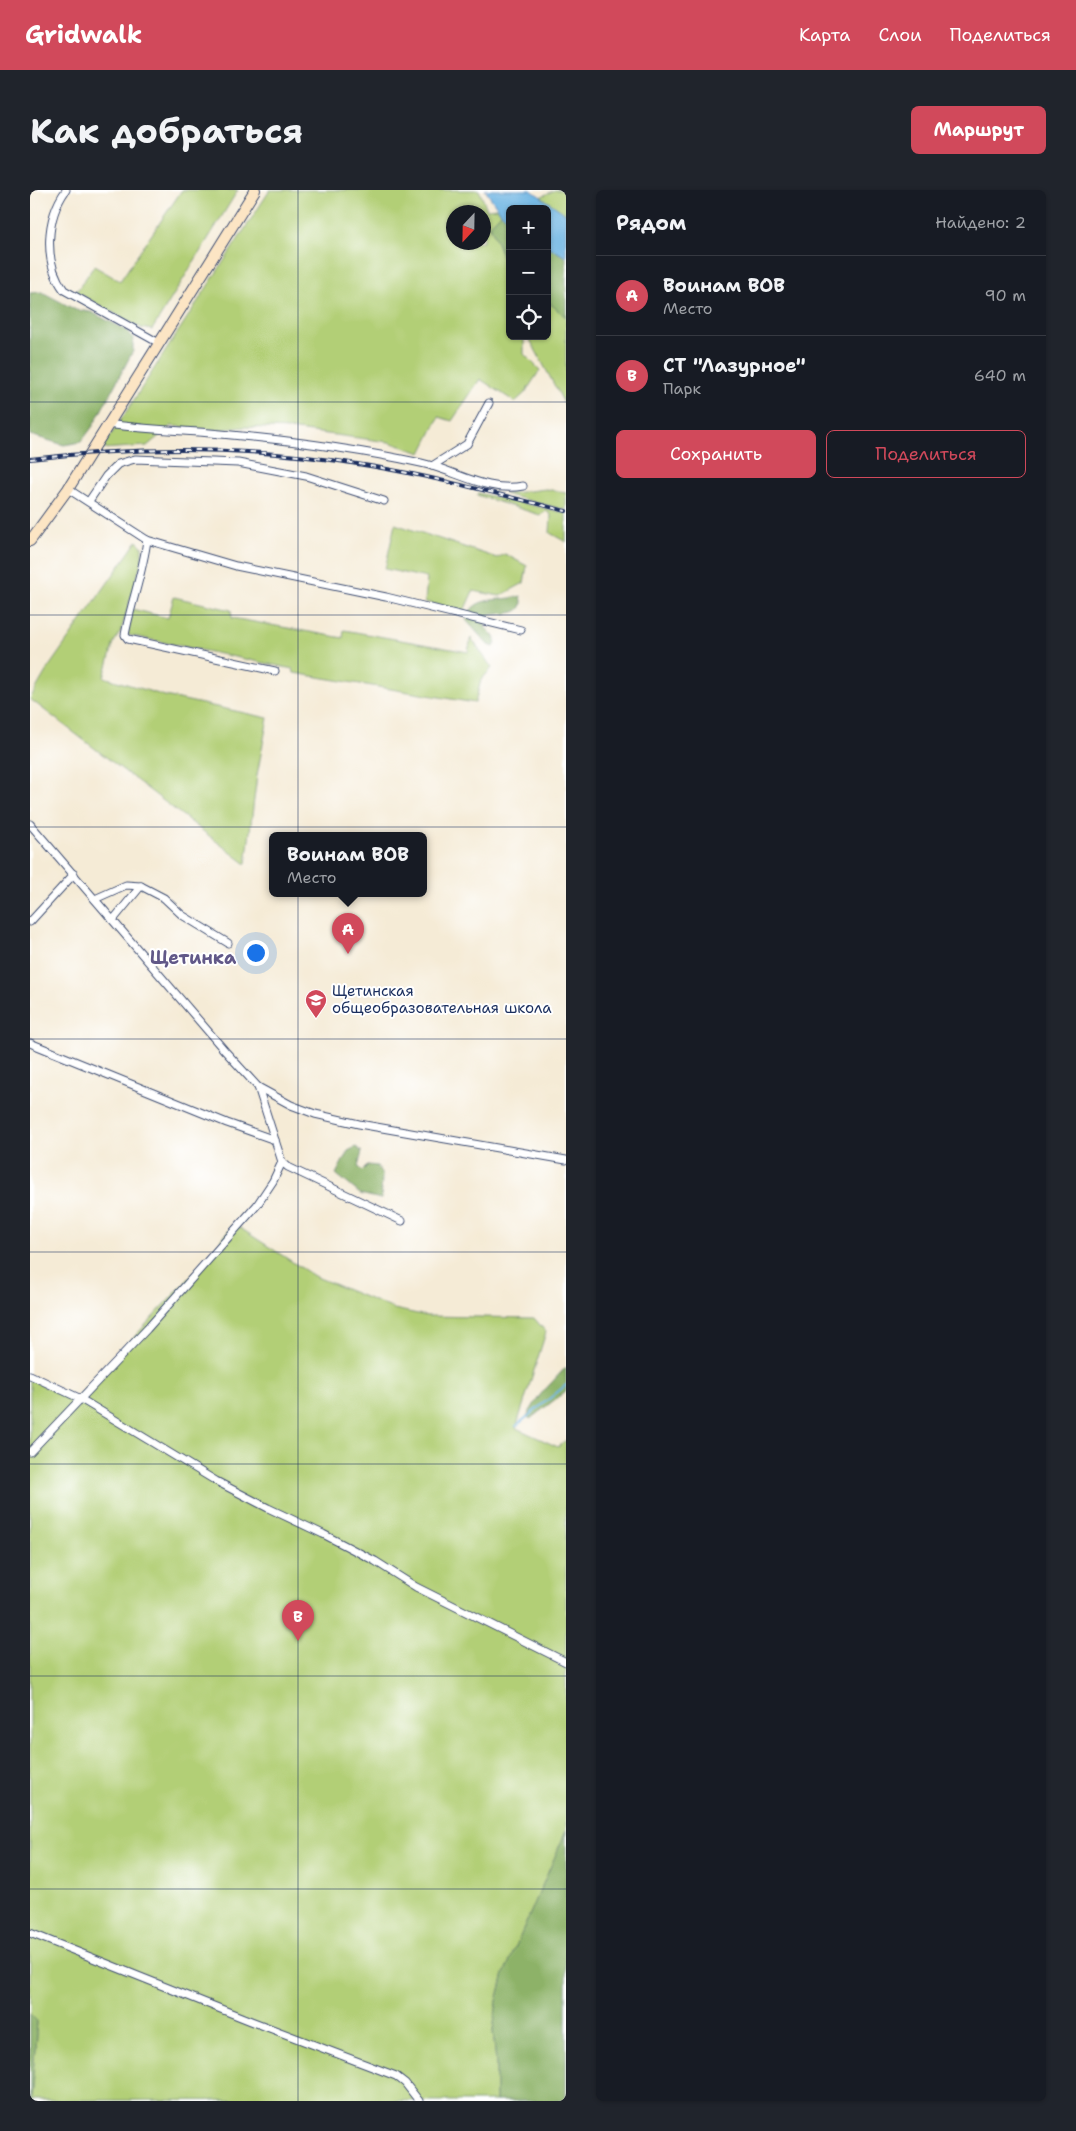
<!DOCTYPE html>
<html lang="ru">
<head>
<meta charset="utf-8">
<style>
  body { margin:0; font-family:"Shantell Sans",sans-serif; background:#20242c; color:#f1f3f6 }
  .controls { position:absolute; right:15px; top:15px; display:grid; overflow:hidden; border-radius:8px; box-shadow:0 1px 4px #0004 }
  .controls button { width:45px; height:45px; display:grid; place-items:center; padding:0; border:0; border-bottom:1px solid #363941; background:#171b24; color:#f1f3f6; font:25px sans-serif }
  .compass { position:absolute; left:416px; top:15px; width:45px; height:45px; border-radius:50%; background:#171b24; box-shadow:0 1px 4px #0004; rotate:202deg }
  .you { position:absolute; left:225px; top:762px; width:18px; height:18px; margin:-12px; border:4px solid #fff; border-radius:50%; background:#1a73e8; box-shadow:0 0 0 8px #1a73e833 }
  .badge { display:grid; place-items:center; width:32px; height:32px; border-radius:50%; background:#d1495b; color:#fff; font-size:16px; font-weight:700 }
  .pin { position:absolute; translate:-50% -41px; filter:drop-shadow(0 1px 2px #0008) }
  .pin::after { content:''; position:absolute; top:26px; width:18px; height:15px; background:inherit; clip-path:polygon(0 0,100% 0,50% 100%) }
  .popup { position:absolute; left:239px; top:642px; width:158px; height:65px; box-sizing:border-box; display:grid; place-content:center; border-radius:8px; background:#171b24; filter:drop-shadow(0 1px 4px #0005); font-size:16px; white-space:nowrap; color:#9ea1a6 }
  .popup b { font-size:19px; color:#f1f3f6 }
  .popup::after { content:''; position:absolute; left:50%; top:100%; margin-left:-10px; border:10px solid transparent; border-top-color:#171b24 }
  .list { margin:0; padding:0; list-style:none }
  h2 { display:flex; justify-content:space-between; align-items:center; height:65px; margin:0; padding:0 20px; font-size:21px }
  h2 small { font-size:16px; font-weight:400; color:#9ea1a6 }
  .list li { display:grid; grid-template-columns:32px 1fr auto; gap:15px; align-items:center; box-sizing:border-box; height:80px; padding:0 20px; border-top:1px solid #363941 }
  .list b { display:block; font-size:19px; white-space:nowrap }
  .list p { margin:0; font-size:16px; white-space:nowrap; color:#9ea1a6 }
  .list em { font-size:16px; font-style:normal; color:#9ea1a6 }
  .actions { display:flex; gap:10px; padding:15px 20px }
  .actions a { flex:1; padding:11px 0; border:1px solid #d1495b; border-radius:8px; text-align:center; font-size:18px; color:#d1495b }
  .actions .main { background:#d1495b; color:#fff }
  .icon { flex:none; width:28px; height:28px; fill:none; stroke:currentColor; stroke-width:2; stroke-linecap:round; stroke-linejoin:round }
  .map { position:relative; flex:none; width:536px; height:1911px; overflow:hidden; border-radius:8px }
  header { display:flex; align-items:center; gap:30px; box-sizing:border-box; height:70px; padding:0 25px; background:#d1495b; color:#fff }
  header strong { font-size:24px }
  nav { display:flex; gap:28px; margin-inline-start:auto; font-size:18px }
  .intro { display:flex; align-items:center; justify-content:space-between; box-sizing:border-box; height:120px; padding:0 30px }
  h1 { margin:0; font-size:35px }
  .button { padding:12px 22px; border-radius:8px; background:#d1495b; color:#fff; font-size:18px; font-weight:700 }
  main { display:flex; gap:30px; padding:0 30px }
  aside { flex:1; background:#171b24; border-radius:8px; box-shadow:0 1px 4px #0004 }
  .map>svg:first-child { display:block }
</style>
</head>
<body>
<header>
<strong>Gridwalk</strong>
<nav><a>Карта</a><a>Слои</a><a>Поделиться</a></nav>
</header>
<div class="intro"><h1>Как добраться</h1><a class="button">Маршрут</a></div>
<main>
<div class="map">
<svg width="536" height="1911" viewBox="0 0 536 1911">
  <rect width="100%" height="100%" fill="#fff"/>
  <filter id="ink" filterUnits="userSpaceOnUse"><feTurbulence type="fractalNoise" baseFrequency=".02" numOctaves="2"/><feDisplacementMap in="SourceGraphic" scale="10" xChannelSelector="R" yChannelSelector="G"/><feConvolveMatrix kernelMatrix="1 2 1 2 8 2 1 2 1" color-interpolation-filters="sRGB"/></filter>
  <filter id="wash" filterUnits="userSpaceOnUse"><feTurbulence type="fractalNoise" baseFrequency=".0096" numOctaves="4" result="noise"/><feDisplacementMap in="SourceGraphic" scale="20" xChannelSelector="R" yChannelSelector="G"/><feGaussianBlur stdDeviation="1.12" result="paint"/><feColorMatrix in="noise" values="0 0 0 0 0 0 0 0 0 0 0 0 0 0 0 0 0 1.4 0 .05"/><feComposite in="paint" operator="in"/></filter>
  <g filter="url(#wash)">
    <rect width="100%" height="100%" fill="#f5ebd6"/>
    <g fill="#b2cf76" stroke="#667f6a" fill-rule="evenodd">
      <path d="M152,0H208L122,140L111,138L46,102L64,76L90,91Z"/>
      <path d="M240,0H449L457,19L467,18L471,23L460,35L480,85V146H494V164L510,180L495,203L485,212L450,189L422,231L409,227L391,263L359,252L259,239L215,237L187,240L141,236L117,256L72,259ZM423,22H453V52H423Z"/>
      <path d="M525,0H536V24L510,7Z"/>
      <path d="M517,111L536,127V217L498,146H517Z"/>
      <path d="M516,299L536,303V320L474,304Z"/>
      <path d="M448,303L536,323V352L520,343L521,325L516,321L510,325L447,305Z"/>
      <path d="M365,334L467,368L475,364L497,376L494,393L470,406L443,401L434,421L395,412L397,388L355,379Z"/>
      <path d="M107,351L112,356V370L91,441L84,452L74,487L135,506L238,528L227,585L216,674L0,509L18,478Z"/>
      <path d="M144,407L201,420L202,428L313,448L314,440L438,462L441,448L462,478L451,490L445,513L264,483L263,479L98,445L102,419L138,428Z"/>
      <path d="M204,1034L284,1086L364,1119L397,1126L504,1128L516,1142L486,1238L528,1257L536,1250V1641L474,1784L467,1811L463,1841L466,1872V1911L1,1910L7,1832L0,1824V1189L44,1211L167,1080Z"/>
    </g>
    <g fill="#8db267" stroke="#547062">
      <path d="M471,23L480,31V85L460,35Z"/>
      <path d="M517,56L536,67V127L517,111Z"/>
      <path d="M12,102L46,120L61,122L98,141L103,148V161L63,236L51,252L34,255L0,245V103Z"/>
      <path d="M491,406C498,429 468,421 457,426L455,437L464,446L466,453L464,457L458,455L436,430C443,404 470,412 491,406Z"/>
      <path d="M326,957L332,962L328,977L332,981L338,975L347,976L352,985L351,1009L330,1004L306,984L318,961Z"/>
      <path d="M536,1177V1201L500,1229L497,1226L510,1205Z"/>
      <path d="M536,1641V1911H466V1872L463,1841L467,1811L474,1784Z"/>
      <path d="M0,1824L7,1831L1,1911H0Z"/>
    </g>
    <path fill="#6bb3e2" stroke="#4371a0" d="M455,0H501L536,24V67L517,56V19H480V31L471,23Z"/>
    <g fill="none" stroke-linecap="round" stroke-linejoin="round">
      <path stroke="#6bb3e2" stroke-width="2" d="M486,1236L536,1195"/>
    </g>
  </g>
  <g filter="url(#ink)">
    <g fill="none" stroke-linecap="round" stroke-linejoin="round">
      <g stroke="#3c4b70" stroke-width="9">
        <g id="minor">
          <path d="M36,0C16,28 13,72 34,100L129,153"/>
          <path d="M78,234C116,240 154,240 191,244C258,250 325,259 391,273C425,280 457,303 493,296"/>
          <path d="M402,276L437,254L459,213"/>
          <path d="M38,299L117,350L206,376L356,407L491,440"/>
          <path d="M59,311L76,286L88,274L105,269L208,273L276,286L354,311"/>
          <path d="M117,350C113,382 101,413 95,445L98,449L245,481"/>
          <path d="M0,634L195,861L228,897L261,915L285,924L329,934L536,970"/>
          <path d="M65,709L96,695L111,696L134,708L152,725L198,753"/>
          <path d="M83,730L111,696"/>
          <path d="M0,732L44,684"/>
          <path d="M0,853L197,933L245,950"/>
          <path d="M252,972L258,977L372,1031"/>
          <path d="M0,1185L49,1208L186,1291L238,1318L293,1344L345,1371L386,1397L536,1472"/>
          <path d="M0,1262L117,1139L227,1015L243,991L252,972L228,897"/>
          <path d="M0,1743L221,1831L366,1886L375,1893L389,1911"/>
        </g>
      </g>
      <g stroke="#3c4b70" stroke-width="12">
        <path id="secondary" d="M0,351L38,299L225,0"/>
      </g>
      <use href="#minor" stroke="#fff" stroke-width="7"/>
      <use href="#secondary" stroke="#fce5c4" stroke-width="10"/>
      <g stroke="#1b2f5e" stroke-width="4">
        <path id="rail" d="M0,269C114,256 227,256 340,276C406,287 471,305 536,321"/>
      </g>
      <use href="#rail" stroke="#fff" stroke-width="2" stroke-dasharray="5.5" stroke-linecap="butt"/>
    </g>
  </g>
  <path fill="none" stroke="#1b2f5e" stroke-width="1" stroke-opacity="0.55" d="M268,0V1911M0,212H536M0,425H536M0,637H536M0,849H536M0,1062H536M0,1274H536M0,1486H536M0,1699H536"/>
  <defs>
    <g id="school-pin" transform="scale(1.125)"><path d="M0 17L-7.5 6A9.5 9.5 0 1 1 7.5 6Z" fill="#d1495b" stroke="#fff"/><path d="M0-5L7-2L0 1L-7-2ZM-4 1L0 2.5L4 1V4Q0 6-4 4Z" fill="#fff"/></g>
  </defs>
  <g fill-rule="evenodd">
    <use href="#school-pin" x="286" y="810"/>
  </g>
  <g text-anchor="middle" stroke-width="4" stroke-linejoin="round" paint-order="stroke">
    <g font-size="15" fill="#1b2f5e" stroke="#fff" text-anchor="start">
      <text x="302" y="806">Щетинская<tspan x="302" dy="17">общеобразовательная школа</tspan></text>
    </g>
    <g font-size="18" font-weight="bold" fill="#615888" stroke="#fff">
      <text x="163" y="774">Щетинка</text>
    </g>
  </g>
</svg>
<div class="controls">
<button>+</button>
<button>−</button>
<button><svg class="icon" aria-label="locate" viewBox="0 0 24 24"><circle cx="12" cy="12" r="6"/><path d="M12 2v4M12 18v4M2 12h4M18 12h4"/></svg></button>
</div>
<svg class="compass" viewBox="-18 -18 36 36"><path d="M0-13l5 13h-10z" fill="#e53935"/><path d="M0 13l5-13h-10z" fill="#9ea1a6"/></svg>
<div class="you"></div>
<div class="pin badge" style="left:318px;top:764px">A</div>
<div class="popup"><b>Воинам ВОВ</b>Место</div>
<div class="pin badge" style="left:268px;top:1451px">B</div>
</div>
<aside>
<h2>Рядом<small>Найдено: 2</small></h2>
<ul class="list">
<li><span class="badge">A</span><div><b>Воинам ВОВ</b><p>Место</p></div><em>90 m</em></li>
<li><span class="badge">B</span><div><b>СТ &quot;Лазурное&quot;</b><p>Парк</p></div><em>640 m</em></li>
</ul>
<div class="actions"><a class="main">Сохранить</a><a>Поделиться</a></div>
</aside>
</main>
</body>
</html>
